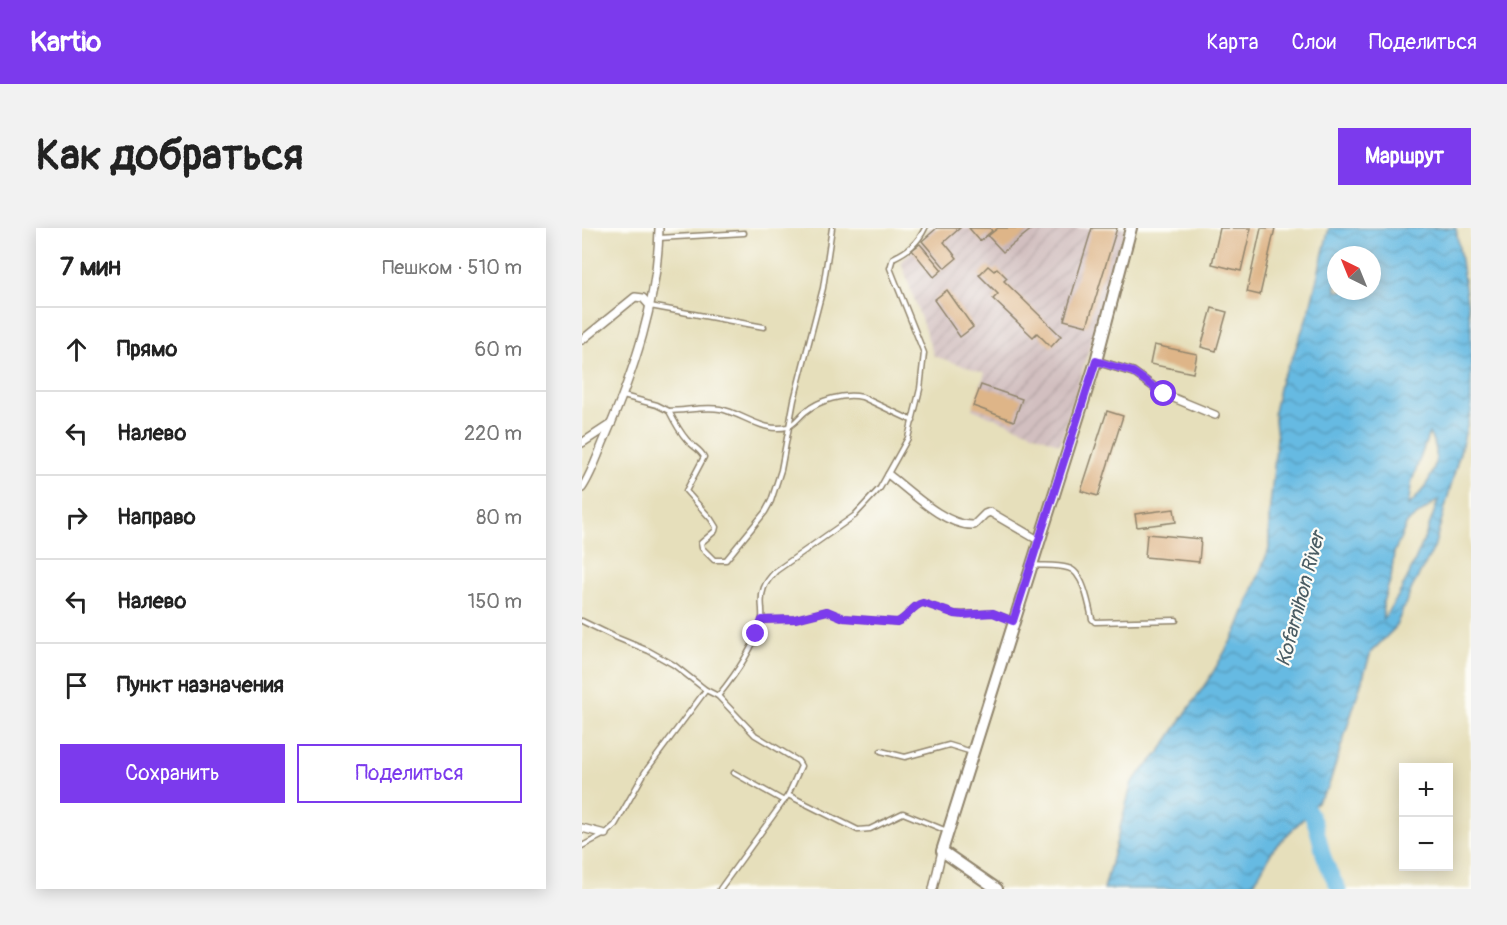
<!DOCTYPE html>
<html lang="ru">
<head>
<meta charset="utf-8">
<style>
  body { margin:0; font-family:Pangolin,sans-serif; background:#f2f2f2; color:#222 }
  .controls { position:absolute; right:18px; bottom:18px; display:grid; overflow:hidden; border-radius:0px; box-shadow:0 3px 15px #0003 }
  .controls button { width:54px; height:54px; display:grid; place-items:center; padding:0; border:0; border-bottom:2px solid #e0e0e0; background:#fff; color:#222; font:30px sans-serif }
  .compass { position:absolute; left:745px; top:18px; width:54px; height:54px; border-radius:50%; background:#fff; box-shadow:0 3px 15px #0003; rotate:317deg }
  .stop { position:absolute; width:18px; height:18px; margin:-14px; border:4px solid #7c3aed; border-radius:50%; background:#fff }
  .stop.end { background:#7c3aed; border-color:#fff; box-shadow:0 2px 6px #0008 }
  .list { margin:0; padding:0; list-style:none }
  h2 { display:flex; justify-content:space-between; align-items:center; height:78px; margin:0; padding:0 24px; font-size:26px }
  h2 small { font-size:20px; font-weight:400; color:#767676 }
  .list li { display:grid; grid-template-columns:39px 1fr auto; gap:18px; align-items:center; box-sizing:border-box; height:84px; padding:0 24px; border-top:2px solid #e0e0e0 }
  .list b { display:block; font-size:22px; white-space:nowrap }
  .list em { font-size:20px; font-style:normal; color:#767676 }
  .actions { display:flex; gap:12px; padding:18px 24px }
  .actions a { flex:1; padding:14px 0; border:2px solid #7c3aed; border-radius:0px; text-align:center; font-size:21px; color:#7c3aed }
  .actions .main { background:#7c3aed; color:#fff }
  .icon { flex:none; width:33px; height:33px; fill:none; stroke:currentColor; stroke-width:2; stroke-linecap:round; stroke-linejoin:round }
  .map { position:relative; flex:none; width:889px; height:661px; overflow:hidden; border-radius:0px }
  header { display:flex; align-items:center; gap:36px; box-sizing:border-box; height:84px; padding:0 30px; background:#7c3aed; color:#fff }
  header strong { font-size:28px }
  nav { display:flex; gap:33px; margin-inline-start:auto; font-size:21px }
  .intro { display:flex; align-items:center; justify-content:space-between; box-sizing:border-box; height:144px; padding:0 36px }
  h1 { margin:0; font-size:42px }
  .button { padding:15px 27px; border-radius:0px; background:#7c3aed; color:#fff; font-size:21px; font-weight:700 }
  main { display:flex; gap:36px; padding:0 36px }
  aside { flex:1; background:#fff; border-radius:0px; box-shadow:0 3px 15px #0003 }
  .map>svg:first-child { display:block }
</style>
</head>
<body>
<header>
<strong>Kartio</strong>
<nav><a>Карта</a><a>Слои</a><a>Поделиться</a></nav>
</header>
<div class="intro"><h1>Как добраться</h1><a class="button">Маршрут</a></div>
<main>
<aside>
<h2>7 мин<small>Пешком · 510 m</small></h2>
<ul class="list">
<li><svg class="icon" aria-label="ahead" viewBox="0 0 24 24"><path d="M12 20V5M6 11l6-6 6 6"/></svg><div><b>Прямо</b></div><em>60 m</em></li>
<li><svg class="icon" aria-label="left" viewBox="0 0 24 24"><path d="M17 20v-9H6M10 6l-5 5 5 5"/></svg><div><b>Налево</b></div><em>220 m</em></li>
<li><svg class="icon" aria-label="right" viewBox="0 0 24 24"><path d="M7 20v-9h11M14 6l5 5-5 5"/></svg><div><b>Направо</b></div><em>80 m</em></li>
<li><svg class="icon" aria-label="left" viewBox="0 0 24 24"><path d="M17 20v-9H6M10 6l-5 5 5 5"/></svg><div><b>Налево</b></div><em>150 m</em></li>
<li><svg class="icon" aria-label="arrive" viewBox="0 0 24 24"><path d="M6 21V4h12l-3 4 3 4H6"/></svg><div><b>Пункт назначения</b></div></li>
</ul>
<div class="actions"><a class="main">Сохранить</a><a>Поделиться</a></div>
</aside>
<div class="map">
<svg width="889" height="661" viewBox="0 0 889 661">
  <defs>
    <pattern id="industrial-furrows" width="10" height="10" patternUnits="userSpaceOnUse" patternTransform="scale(1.5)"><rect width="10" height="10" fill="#d2bfc0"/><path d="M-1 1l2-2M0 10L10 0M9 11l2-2" fill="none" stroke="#b5a4a5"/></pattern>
    <pattern id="water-waves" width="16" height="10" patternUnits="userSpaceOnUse" patternTransform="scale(1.5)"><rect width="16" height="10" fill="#66bae2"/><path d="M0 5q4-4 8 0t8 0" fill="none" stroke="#5597b7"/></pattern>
  </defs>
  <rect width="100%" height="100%" fill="#fdfcf7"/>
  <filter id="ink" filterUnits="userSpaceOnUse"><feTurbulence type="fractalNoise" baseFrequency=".0167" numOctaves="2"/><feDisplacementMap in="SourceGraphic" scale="12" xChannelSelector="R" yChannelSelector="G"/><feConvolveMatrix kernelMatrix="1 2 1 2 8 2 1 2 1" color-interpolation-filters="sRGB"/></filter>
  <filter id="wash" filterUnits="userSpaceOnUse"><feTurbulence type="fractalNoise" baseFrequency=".008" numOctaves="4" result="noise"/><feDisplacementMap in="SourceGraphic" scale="24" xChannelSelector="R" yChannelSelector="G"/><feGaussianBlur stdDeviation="1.35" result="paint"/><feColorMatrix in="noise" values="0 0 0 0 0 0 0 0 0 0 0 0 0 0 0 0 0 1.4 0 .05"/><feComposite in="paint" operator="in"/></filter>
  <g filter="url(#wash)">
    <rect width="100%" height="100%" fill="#e6dfbb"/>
    <path fill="url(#industrial-furrows)" d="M347,0H544L478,216L390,181L403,145L352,128L319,34L343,9Z"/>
    <path fill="url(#water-waves)" stroke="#507280" stroke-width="1.5" fill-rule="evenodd" d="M747,0H874L889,98V184L852,320L830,360L813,400L789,424L746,560L722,590L692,620L669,661H522L550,554L577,525L630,446L654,404L687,321V288L695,210L692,184L699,151L711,128L728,80ZM754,27H790V63H754ZM847,205C849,210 854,217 854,223C855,245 841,264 826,278L830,253ZM856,272C846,304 822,365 801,391V374L809,350L812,325L825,295Z"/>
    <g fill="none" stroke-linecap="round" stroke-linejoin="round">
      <path stroke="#66bae2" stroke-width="15" d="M715,570C733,583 736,606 741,626C745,638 750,649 757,661"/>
    </g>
    <g id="blocks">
      <g fill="#deb588">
        <path d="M355,0H378L362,14L375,30L363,40L340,13Z"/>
        <path d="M387,0H408L410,3L398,13Z"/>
        <path d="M416,0H451L421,24L406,8Z"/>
        <path d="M510,0H535L505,98L482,92Z"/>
        <path d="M638,0H669L659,43L630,36Z"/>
        <path d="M679,0H693L678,67L665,64Z"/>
        <path d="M338,16L360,42L352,49L330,22Z"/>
        <path d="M406,38L412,43L415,40L425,50L422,53L479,108L469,119L455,105L451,109L411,71L416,66L397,47Z"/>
        <path d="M365,62L391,99L378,109L352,72Z"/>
        <path d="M630,80L645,84L634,123L619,119Z"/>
        <path d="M572,117L615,126L611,145L568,136Z"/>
        <path d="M399,157L440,171L432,193L391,178Z"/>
        <path d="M525,183L541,188L516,268L499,263Z"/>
        <path d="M592,281L594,294L555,299L553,286Z"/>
        <path d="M565,306L619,311L617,334L563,329Z"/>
      </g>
    </g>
  </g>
  <g filter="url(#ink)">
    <use href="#blocks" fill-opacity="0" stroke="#90846c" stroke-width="1.5"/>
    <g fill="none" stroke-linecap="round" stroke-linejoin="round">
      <g stroke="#90846c" stroke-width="7">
        <g id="lane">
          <path d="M250,0L241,60L212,172L199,242L189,273L183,284L144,332H132L120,320L119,315L133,303L134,299L129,291L104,263L122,229C118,221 110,218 105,212C97,203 92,193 87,183C103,183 123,178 138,181C160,185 182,205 205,199C212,197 217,189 223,184C237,172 262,165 280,169L331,193"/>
          <path d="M77,10L162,5"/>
          <path d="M68,78L182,99"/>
          <path d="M41,168L75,177L87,183"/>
          <path d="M451,337C462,338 475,337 486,340C501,343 507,377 510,391L513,394L594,392"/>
          <path d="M180,392L213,391L245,383L262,390L315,394C326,390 330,377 341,375L373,386L411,385L430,392"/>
          <path d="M0,393L33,409L67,423L92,437L124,462L136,468L173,507L216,533L219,538L206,567"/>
          <path d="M136,468C154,446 171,421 179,395C181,390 180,385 180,381C178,364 182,355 194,343L272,288L298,260L326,210L338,161L342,125L308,40L311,30C326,23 336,15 343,0"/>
          <path d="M299,523L323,529L367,517L390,524"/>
          <path d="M152,545L202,573"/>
          <path d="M0,618L23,606L33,597L63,544L124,462"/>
          <path d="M138,661L206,567L276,602L288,601L321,585L365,603"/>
        </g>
      </g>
      <g stroke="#90846c" stroke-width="10">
        <g id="street">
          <path d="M0,112L53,69L61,70L68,78"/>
          <path d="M514,133L551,144L582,166L633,187"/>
          <path d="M0,215L29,196"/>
          <path d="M307,247C328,263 364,299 392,297L403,286L408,284L456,312"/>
          <path d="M0,260C10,245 16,226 23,210C52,143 76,73 77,0"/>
          <path d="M0,600L23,606"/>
          <path d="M351,661L360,623"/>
        </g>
      </g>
      <g stroke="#90846c" stroke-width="14">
        <path id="secondary" d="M415,661L360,623L514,133L549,0"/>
      </g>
      <use href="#lane" stroke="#fff" stroke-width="4"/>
      <use href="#street" stroke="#fff" stroke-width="7"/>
      <use href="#secondary" stroke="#fff" stroke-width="10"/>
    </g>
  </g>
  <g fill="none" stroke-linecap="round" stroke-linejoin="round" filter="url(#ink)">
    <path stroke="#7c3aed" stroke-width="8" d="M174,406L180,392L213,391L245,383L262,390L315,394C326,390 330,377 341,375L373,386L381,387L411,385L431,393L514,133L551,144L582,166"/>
  </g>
  <g text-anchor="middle" stroke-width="4.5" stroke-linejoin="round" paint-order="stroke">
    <g font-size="20" font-style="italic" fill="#4a5c63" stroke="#fdfcf7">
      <text transform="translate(718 371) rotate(-75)" y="7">Kofarnihon River</text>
    </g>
  </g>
</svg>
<div class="controls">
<button>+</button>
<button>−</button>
</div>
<svg class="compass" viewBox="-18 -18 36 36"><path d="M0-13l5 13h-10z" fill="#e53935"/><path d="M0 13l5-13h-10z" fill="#767676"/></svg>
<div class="stop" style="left:582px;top:166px"></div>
<div class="stop end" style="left:174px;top:406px"></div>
</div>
</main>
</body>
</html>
